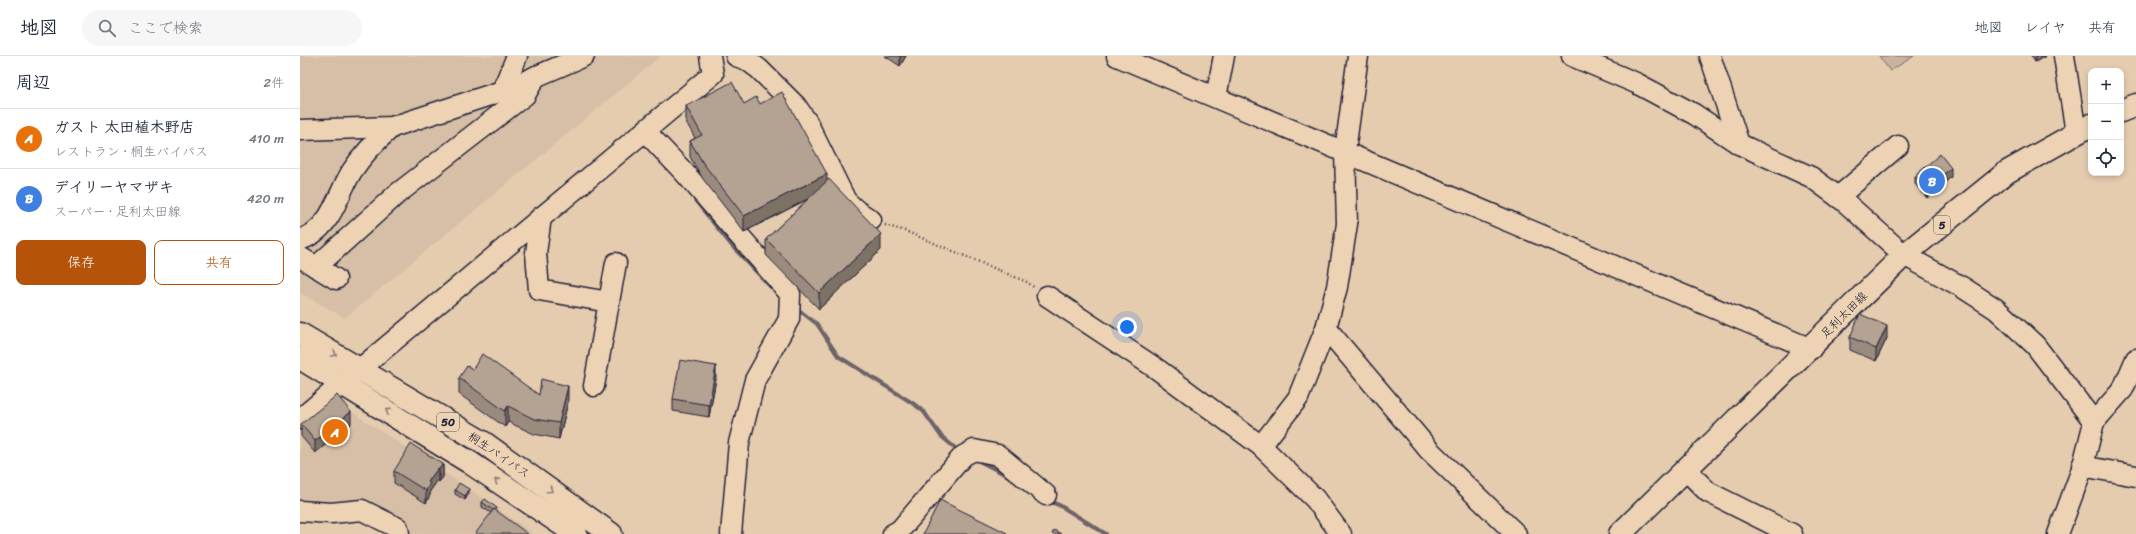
<!DOCTYPE html>
<html lang="ja">
<head>
<meta charset="utf-8">
<style>
  body { margin:0; font-family:Sriracha,"Klee One",sans-serif; background:#f6f6f7; color:#1f2937 }
  .controls { position:absolute; right:12px; top:12px; display:grid; overflow:hidden; border-radius:8px; box-shadow:0 2px 6px #0003 }
  .controls button { width:36px; height:36px; display:grid; place-items:center; padding:0; border:0; border-bottom:1px solid #e0e1e3; background:#fff; color:#1f2937; font:20px sans-serif }
  .you { position:absolute; left:827px; top:271px; width:14px; height:14px; margin:-10px; border:3px solid #fff; border-radius:50%; background:#1a73e8; box-shadow:0 0 0 6px #1a73e833 }
  .badge { display:grid; place-items:center; width:26px; height:26px; border-radius:50%; background:#b45309; color:#fff; font-size:13px; font-weight:700 }
  .pin { position:absolute; translate:-50% -50%; border:2px solid #fff; box-shadow:0 1px 4px #0006 }
  .list { margin:0; padding:0; list-style:none }
  h2 { display:flex; justify-content:space-between; align-items:center; height:52px; margin:0; padding:0 16px; font-size:17px }
  h2 small { font-size:13px; font-weight:400; color:#747a83 }
  .list li { display:grid; grid-template-columns:26px 1fr auto; gap:12px; align-items:center; box-sizing:border-box; height:60px; padding:0 16px; border-top:1px solid #e0e1e3 }
  .list b { display:block; font-size:15px; white-space:nowrap }
  .list p { margin:0; font-size:13px; white-space:nowrap; color:#747a83 }
  .list em { font-size:13px; font-style:normal; color:#747a83 }
  .actions { display:flex; gap:8px; padding:12px 16px }
  .actions a { flex:1; padding:9px 0; border:1px solid #b45309; border-radius:8px; text-align:center; font-size:14px; color:#b45309 }
  .actions .main { background:#b45309; color:#fff }
  .icon { flex:none; width:22px; height:22px; fill:none; stroke:currentColor; stroke-width:2; stroke-linecap:round; stroke-linejoin:round }
  .map { position:relative; flex:none; width:1836px; height:478px; overflow:hidden }
  header { display:flex; align-items:center; gap:24px; box-sizing:border-box; height:56px; padding:0 20px; background:#fff; border-bottom:1px solid #e0e1e3 }
  header strong { font-size:19px }
  nav { display:flex; gap:22px; margin-inline-start:auto; font-size:14px }
  .search { width:280px; height:36px; background:#f6f6f7; display:flex; align-items:center; gap:10px; box-sizing:border-box; padding:0 14px; border-radius:22px; color:#747a83; font-size:15px }
  main { display:flex }
  aside { flex:1; background:#fff }
  .map>svg:first-child { display:block }
</style>
</head>
<body>
<header>
<strong>地図</strong>
<div class="search"><svg class="icon" aria-label="search" viewBox="0 0 24 24"><circle cx="10" cy="10" r="6"/><path d="M15 15l6 6"/></svg>ここで検索</div>
<nav><a>地図</a><a>レイヤ</a><a>共有</a></nav>
</header>
<main>
<aside>
<h2>周辺<small>2件</small></h2>
<ul class="list">
<li><span class="badge" style="background:#e8710a">A</span><div><b>ガスト 太田植木野店</b><p>レストラン · 桐生バイパス</p></div><em>410 m</em></li>
<li><span class="badge" style="background:#3f7fe0">B</span><div><b>デイリーヤマザキ</b><p>スーパー · 足利太田線</p></div><em>420 m</em></li>
</ul>
<div class="actions"><a class="main">保存</a><a>共有</a></div>
</aside>
<div class="map">
<svg width="1836" height="478" viewBox="0 0 1836 478">
  <rect width="100%" height="100%" fill="#e5ccaf"/>
  <filter id="ink" filterUnits="userSpaceOnUse"><feTurbulence type="fractalNoise" baseFrequency=".025" numOctaves="2"/><feDisplacementMap in="SourceGraphic" scale="8" xChannelSelector="R" yChannelSelector="G"/><feConvolveMatrix kernelMatrix="1 2 1 2 8 2 1 2 1" color-interpolation-filters="sRGB"/></filter>
  <g filter="url(#ink)">
    <g fill="#d6bfa6">
      <path d="M0,0H361L45,262L0,237Z"/>
      <path d="M35,345L181,441L233,478H109V471L67,446L13,449L0,444V373Z"/>
    </g>
    <path fill="#c9b39e" stroke="#766a6c" d="M1579,0H1614L1590,15Z"/>
    <g fill="none" stroke-linecap="round" stroke-linejoin="round">
      <g stroke="#6d6368" stroke-width="4">
        <path d="M395,144L432,190L470,230"/>
        <path d="M495,251L517,268L538,300L614,348L624,356L641,380L655,392"/>
        <path d="M677,404L712,422"/>
        <path d="M748,445L759,449L806,478"/>
      </g>
      <g stroke="#22223b" stroke-width="23">
        <g id="minor">
          <path d="M436,0L447,4L459,13L496,50L507,66L546,145L557,155L571,164"/>
          <path d="M817,0L1511,293"/>
          <path d="M1272,0L1336,27L1394,58L1439,88L1511,121L1545,146L1604,199L1662,231L1696,253L1735,289L1794,366L1782,413L1758,478"/>
          <path d="M1410,0L1439,88"/>
          <path d="M1764,0L1776,77"/>
          <path d="M202,35L217,0"/>
          <path d="M916,41L924,0"/>
          <path d="M0,74L92,71L202,35L284,0"/>
          <path d="M345,75L383,115L490,238L489,263L455,324L439,387L431,478"/>
          <path d="M1538,141L1598,90"/>
          <path d="M241,161L236,197L239,234L309,246L294,330"/>
          <path d="M0,184C32,173 36,141 52,115C63,98 77,84 92,71"/>
          <path d="M0,201L36,223"/>
          <path d="M16,211L97,138L225,39L236,20"/>
          <path d="M747,240L857,313L961,390L1015,443L1041,478"/>
          <path d="M309,246L316,207"/>
          <path d="M1026,272L1129,394L1216,478"/>
          <path d="M0,363L413,18L410,0"/>
          <path d="M1794,366L1823,333L1836,303"/>
          <path d="M961,390L998,342L1026,272L1037,231L1047,168L1045,95L1058,0"/>
          <path d="M1782,410L1836,420"/>
          <path d="M1386,414L1408,436L1492,478"/>
          <path d="M0,455L31,457L62,454L98,472L99,478"/>
          <path d="M593,478L600,474L663,400L674,394L698,399L746,439"/>
        </g>
      </g>
      <g stroke="#22223b" stroke-width="25">
        <g id="major">
          <path d="M1821,55L1836,49"/>
          <path d="M1320,478L1604,199L1707,116L1791,69"/>
        </g>
      </g>
      <g stroke="#22223b" stroke-width="25">
        <g id="highway">
          <path d="M0,278L184,387L311,478"/>
          <path d="M0,302L169,406L276,478"/>
        </g>
      </g>
      <path stroke="#22223b" stroke-width="2.5" stroke-dasharray="1 3" stroke-linecap="butt" d="M585,169L605,175L727,226L735,232"/>
      <use href="#minor" stroke="#edd3b4" stroke-width="20"/>
      <use href="#major" stroke="#edd3b4" stroke-width="22"/>
      <use href="#highway" stroke="#edd3b4" stroke-width="22"/>
    </g>
    <g fill="#9b8b7e" stroke="#22223b">
      <path d="M585,0H606L600,10Z"/>
      <path d="M1731,0H1746L1735,6Z"/>
      <path d="M444,48H460L527,125L581,194L519,253L466,199V183L508,143L444,176L403,123L390,101V85L395,82L386,66V50Z"/>
      <path d="M1615,120L1651,121L1627,142L1615,128Z"/>
      <path d="M1550,281L1587,282L1576,305L1550,294Z"/>
      <path d="M173,313L239,339L268,346L259,383L234,378L208,366L205,371L159,338V322Z"/>
      <path d="M416,323L409,361L373,355V343Z"/>
      <path d="M1,368H51L44,374V378L30,389L29,386L15,397L1,380Z"/>
      <path d="M143,408V421L139,426L138,424L130,435V439L126,447L94,427V415Z"/>
      <path d="M155,434L169,437L165,444L155,438Z"/>
      <path d="M182,446L197,452L191,457L182,451Z"/>
    </g>
    <g fill="#7e7166" stroke="#22223b">
      <path d="M600,0H606L600,10Z"/>
      <path d="M1735,0H1746L1735,6Z"/>
      <path d="M1651,112V121L1627,142V133Z"/>
      <path d="M527,118V133L444,176V160Z"/>
      <path d="M581,178V194L519,253V237Z"/>
      <path d="M1587,270V282L1576,305V293Z"/>
      <path d="M416,310V323L409,361V349Z"/>
      <path d="M268,330V346L259,383V367Z"/>
      <path d="M208,350V366L205,371V355Z"/>
      <path d="M51,356V368L44,374V378L30,389V376L42,363Z"/>
      <path d="M29,374V386L15,397V385Z"/>
      <path d="M143,408V421L139,426V413Z"/>
      <path d="M138,412V424L130,435V439L126,447V435L128,426Z"/>
      <path d="M169,433V437L165,444V440Z"/>
    </g>
    <g fill="#b4a292" stroke="#22223b">
      <path d="M432,26L444,48L456,41L460,48L482,36L527,118L444,160L403,107L390,85L402,79L386,50Z"/>
      <path d="M1640,98L1651,112L1627,133L1615,120Z"/>
      <path d="M529,123L581,178L519,237L466,183Z"/>
      <path d="M1560,258L1587,270L1576,293L1550,281Z"/>
      <path d="M182,298L239,339L241,323L268,330L259,367L234,363L208,350L205,355L159,322L167,310L173,313Z"/>
      <path d="M380,304L416,310L409,349L373,343Z"/>
      <path d="M37,339L51,356L42,363L44,366L30,376L29,374L15,385L1,368Z"/>
      <path d="M111,388L143,408L139,413L138,412L128,426L130,427L126,435L94,415Z"/>
      <path d="M159,427L169,433L165,440L155,434Z"/>
      <path d="M185,443L197,452L196,454L194,453L193,454L182,446Z"/>
      <path d="M640,444L707,477V478H623Z"/>
      <path d="M194,453L228,478H175Z"/>
      <path d="M754,474L761,478H752Z"/>
    </g>
    <defs><path id="oneway-chevron" d="M-2-3.5L2.5 0L-2 3.5" fill="none" stroke-width="1.6" stroke-linecap="round" stroke-linejoin="round"/></defs>
    <g stroke="#887a78">
      <use href="#oneway-chevron" transform="translate(34 298) rotate(30)"/>
      <use href="#oneway-chevron" transform="translate(88 355) rotate(-148)"/>
      <use href="#oneway-chevron" transform="translate(197 425) rotate(-147)"/>
      <use href="#oneway-chevron" transform="translate(250 434) rotate(35)"/>
    </g>
  </g>
  <g text-anchor="middle" stroke-width="3" stroke-linejoin="round" paint-order="stroke">
    <g fill="#edd3b4" stroke="#5f575f" stroke-width="1">
      <rect x="1634" y="160" width="16" height="18" rx="3"/>
      <rect x="137" y="357" width="22" height="18" rx="3"/>
    </g>
    <g font-size="11" font-weight="bold" fill="#22223b">
      <text x="1642" y="173">5</text>
      <text x="148" y="370">50</text>
    </g>
    <g font-size="12" fill="#22223b" stroke="#edd3b4">
      <text transform="translate(1544 259) rotate(-45)" y="4">足利太田線</text>
      <text transform="translate(199 399) rotate(34)" y="4">桐生バイパス</text>
    </g>
  </g>
</svg>
<div class="controls">
<button>+</button>
<button>−</button>
<button><svg class="icon" aria-label="locate" viewBox="0 0 24 24"><circle cx="12" cy="12" r="6"/><path d="M12 2v4M12 18v4M2 12h4M18 12h4"/></svg></button>
</div>
<div class="you"></div>
<div class="pin badge" style="left:35px;top:376px;background:#e8710a">A</div>
<div class="pin badge" style="left:1632px;top:125px;background:#3f7fe0">B</div>
</div>
</main>
</body>
</html>
